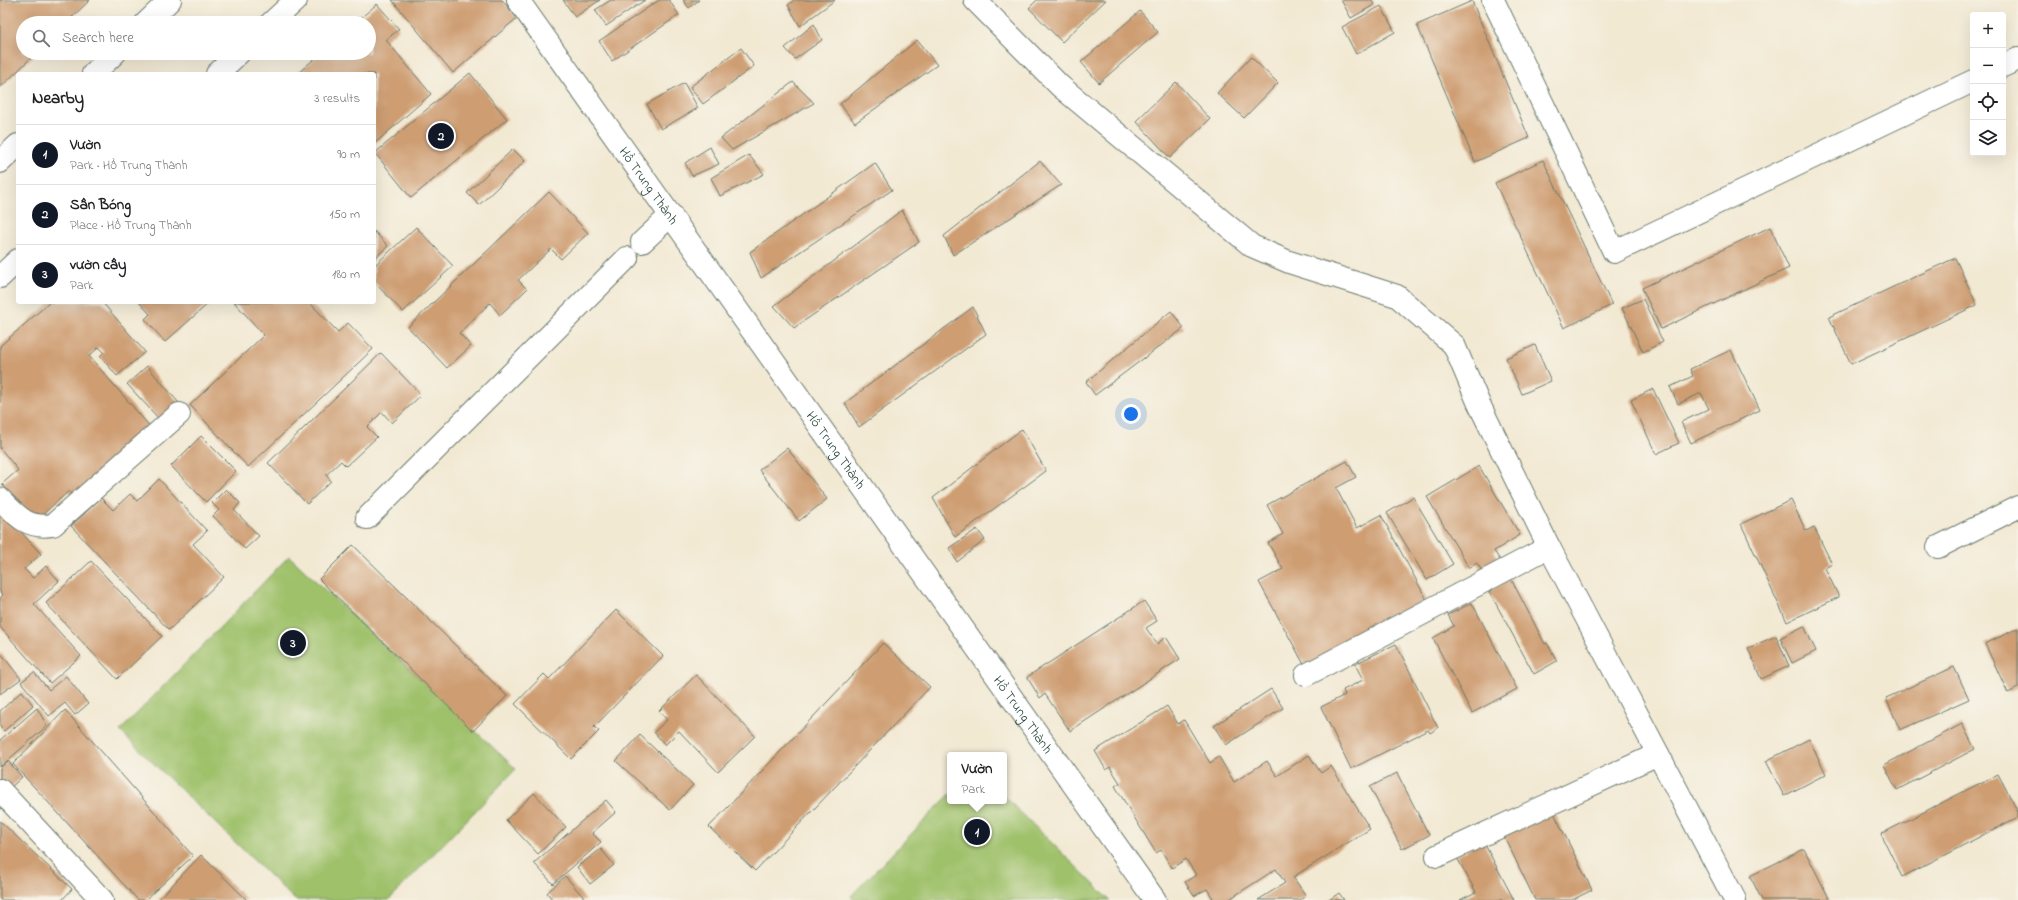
<!DOCTYPE html>
<html lang="en">
<head>
<meta charset="utf-8">
<style>
  body { margin:0; font-family:"Indie Flower",sans-serif; background:#f6f6f6; color:#202124 }
  .controls { position:absolute; right:12px; top:12px; display:grid; overflow:hidden; border-radius:4px; box-shadow:0 4px 16px #0002 }
  .controls button { width:36px; height:36px; display:grid; place-items:center; padding:0; border:0; border-bottom:1px solid #e0e0e0; background:#fff; color:#202124; font:20px sans-serif }
  .you { position:absolute; left:1131px; top:414px; width:14px; height:14px; margin:-10px; border:3px solid #fff; border-radius:50%; background:#1a73e8; box-shadow:0 0 0 6px #1a73e833 }
  .badge { display:grid; place-items:center; width:26px; height:26px; border-radius:50%; background:#111827; color:#fff; font-size:13px; font-weight:700 }
  .pin { position:absolute; translate:-50% -50%; border:2px solid #fff; box-shadow:0 1px 4px #0006 }
  .popup { position:absolute; left:947px; top:752px; width:60px; height:52px; box-sizing:border-box; display:grid; place-content:center; border-radius:4px; background:#fff; filter:drop-shadow(0 1px 3px #0005); font-size:13px; white-space:nowrap; color:#757577 }
  .popup b { font-size:15px; color:#202124 }
  .popup::after { content:''; position:absolute; left:50%; top:100%; margin-left:-8px; border:8px solid transparent; border-top-color:#fff }
  .list { margin:0; padding:0; list-style:none }
  h2 { display:flex; justify-content:space-between; align-items:center; height:52px; margin:0; padding:0 16px; font-size:17px }
  h2 small { font-size:13px; font-weight:400; color:#757577 }
  .list li { display:grid; grid-template-columns:26px 1fr auto; gap:12px; align-items:center; box-sizing:border-box; height:60px; padding:0 16px; border-top:1px solid #e0e0e0 }
  .list b { display:block; font-size:15px; white-space:nowrap }
  .list p { margin:0; font-size:13px; white-space:nowrap; color:#757577 }
  .list em { font-size:13px; font-style:normal; color:#757577 }
  .icon { flex:none; width:22px; height:22px; fill:none; stroke:currentColor; stroke-width:2; stroke-linecap:round; stroke-linejoin:round }
  .map { position:relative; flex:none; width:2018px; height:900px; overflow:hidden }
  .search { position:absolute; background:#fff; box-shadow:0 4px 16px #0002; left:16px; top:16px; width:360px; height:44px; display:flex; align-items:center; gap:10px; box-sizing:border-box; padding:0 14px; border-radius:22px; color:#757577; font-size:15px }
  .panel { position:absolute; background:#fff; box-shadow:0 4px 16px #0002; left:16px; top:72px; width:360px; height:232px; border-radius:4px }
  .map>svg:first-child { display:block }
</style>
</head>
<body>
<div class="map">
<svg width="2018" height="900" viewBox="0 0 2018 900">
  <rect width="100%" height="100%" fill="#f7f3e8"/>
  <filter id="ink" filterUnits="userSpaceOnUse"><feTurbulence type="fractalNoise" baseFrequency=".025" numOctaves="2"/><feDisplacementMap in="SourceGraphic" scale="8" xChannelSelector="R" yChannelSelector="G"/><feConvolveMatrix kernelMatrix="1 2 1 2 8 2 1 2 1" color-interpolation-filters="sRGB"/></filter>
  <filter id="wash" filterUnits="userSpaceOnUse"><feTurbulence type="fractalNoise" baseFrequency=".012" numOctaves="4" result="noise"/><feDisplacementMap in="SourceGraphic" scale="16" xChannelSelector="R" yChannelSelector="G"/><feGaussianBlur stdDeviation="0.9" result="paint"/><feColorMatrix in="noise" values="0 0 0 0 0 0 0 0 0 0 0 0 0 0 0 0 0 1.4 0 .05"/><feComposite in="paint" operator="in"/></filter>
  <g filter="url(#wash)">
    <rect width="100%" height="100%" fill="#f2e9d3"/>
    <g fill="#9fc16a" stroke="#5f7f4f">
      <path d="M289,556L516,769L389,900H295L120,731Z"/>
      <path d="M950,794V801H1004V796L1110,900H854L851,896Z"/>
    </g>
    <g id="blocks">
      <g fill="#ce9d72">
        <path d="M0,0H90L66,23H23V53H36L0,88Z"/>
        <path d="M392,0H502L517,18L453,73Z"/>
        <path d="M563,0H600L575,17Z"/>
        <path d="M611,0H645L606,26L595,10Z"/>
        <path d="M659,0H669L679,15L612,61L599,41Z"/>
        <path d="M683,0H699L689,8Z"/>
        <path d="M794,0H835L800,26L788,5Z"/>
        <path d="M1037,0H1106L1062,42L1029,8Z"/>
        <path d="M1341,0H1372L1374,5L1351,18Z"/>
        <path d="M1472,1L1529,138L1475,162L1417,25Z"/>
        <path d="M377,4L399,29L386,40L431,94L374,144V74H297L321,53H369V23H355Z"/>
        <path d="M1381,6L1395,32L1356,54L1342,27Z"/>
        <path d="M1140,11L1158,32L1099,83L1081,62Z"/>
        <path d="M814,24L822,40L795,59L785,48Z"/>
        <path d="M917,40L937,65L855,123L840,104Z"/>
        <path d="M741,48L754,66L703,104L690,87Z"/>
        <path d="M1251,57L1278,83L1244,118L1217,93Z"/>
        <path d="M470,73L507,119L411,198L375,153Z"/>
        <path d="M793,82L814,103L732,150L721,138Z"/>
        <path d="M1176,82L1210,119L1170,158L1136,121Z"/>
        <path d="M684,83L698,108L661,129L647,104Z"/>
        <path d="M710,147L719,164L692,176L685,163Z"/>
        <path d="M513,149L525,161L479,205L467,193Z"/>
        <path d="M749,155L764,174L720,196L711,178Z"/>
        <path d="M1543,160L1612,305L1564,328L1495,183Z"/>
        <path d="M1040,161L1061,185L953,255L944,236Z"/>
        <path d="M875,163L892,190L761,278L750,252Z"/>
        <path d="M549,192L588,233L561,259L551,249L518,280L527,289L500,315L490,303L459,333L471,346L447,368L408,327Z"/>
        <path d="M902,210L919,242L794,328L774,306Z"/>
        <path d="M416,227L453,266L403,312L374,282V266Z"/>
        <path d="M1770,227L1789,268L1661,329L1642,288Z"/>
        <path d="M374,231L388,246L374,259Z"/>
        <path d="M1955,258L1977,305L1851,364L1829,317Z"/>
        <path d="M1643,299L1663,342L1643,352L1622,308Z"/>
        <path d="M50,302H102L145,352L117,376L100,356L104,352L99,347L89,356L152,429L74,498L69,491L35,521L2,484L18,470L0,448V346Z"/>
        <path d="M139,302H210L165,342L145,319L150,314Z"/>
        <path d="M234,302H309L338,332L348,323L373,349L248,467L190,405L264,335Z"/>
        <path d="M973,307L986,334L859,427L845,403Z"/>
        <path d="M1171,311L1184,328L1095,395L1086,382Z"/>
        <path d="M1535,345L1551,381L1522,394L1506,358Z"/>
        <path d="M1731,350L1760,410L1691,443L1681,422L1709,409L1701,393L1678,404L1670,387L1693,376L1690,369Z"/>
        <path d="M381,353L421,395L392,423L382,412L367,427L377,437L346,466L341,461L326,475L331,481L307,504L268,463Z"/>
        <path d="M147,366L179,403L160,420L127,384Z"/>
        <path d="M1653,389L1679,443L1656,454L1631,400Z"/>
        <path d="M1022,429L1046,471L955,537L933,498Z"/>
        <path d="M201,436L236,471L206,502L171,466Z"/>
        <path d="M787,448L827,499L799,521L759,470Z"/>
        <path d="M1347,461L1356,477L1336,488L1357,528L1381,515L1427,600L1306,668L1259,582L1283,569L1268,543L1283,534L1267,505Z"/>
        <path d="M1479,466L1520,535L1494,551L1502,563L1484,574L1477,563L1469,568L1427,497Z"/>
        <path d="M159,479L207,531L193,544L224,577L169,630L71,526L101,498L113,510L130,494L137,501Z"/>
        <path d="M226,489L240,503L234,510L259,536L245,549L213,516L219,510L212,503Z"/>
        <path d="M1413,497L1453,564L1427,580L1387,513Z"/>
        <path d="M1791,500L1806,531L1814,527L1832,564L1825,568L1839,597L1787,622L1741,524Z"/>
        <path d="M0,509L41,554L24,569L33,578L46,566L59,581L34,604L81,656L50,683L0,627V598L3,595L0,592Z"/>
        <path d="M977,529L985,540L957,562L949,548Z"/>
        <path d="M353,545L507,696L473,731L319,579Z"/>
        <path d="M91,561L162,636L117,679L46,603Z"/>
        <path d="M1511,579L1545,644L1547,643L1557,661L1534,674L1489,591Z"/>
        <path d="M1144,601L1157,621L1146,628L1157,644L1166,637L1180,659L1070,731L1045,694L1040,698L1027,677Z"/>
        <path d="M1472,603L1517,689L1472,713L1433,638L1454,626L1448,615Z"/>
        <path d="M616,610L663,656L594,727L599,731L571,759L515,704L544,674L549,679Z"/>
        <path d="M1804,626L1816,651L1792,663L1780,638Z"/>
        <path d="M2018,628V688L2008,693L1985,644Z"/>
        <path d="M1776,636L1789,666L1761,679L1748,648Z"/>
        <path d="M883,643L930,687L755,871L709,827Z"/>
        <path d="M1396,644L1438,728L1430,733L1428,730L1351,769L1321,707L1345,695L1343,690L1363,680L1355,664Z"/>
        <path d="M0,652L21,679L0,694Z"/>
        <path d="M1954,667L1969,699L1900,730L1886,698Z"/>
        <path d="M34,672L49,690L66,676L88,704L75,715L65,703L49,716L21,682Z"/>
        <path d="M696,675L755,736L718,772L679,731L665,745L654,732L667,720L659,711Z"/>
        <path d="M1271,689L1283,708L1226,745L1214,726Z"/>
        <path d="M22,691L33,705L4,731L0,727V711Z"/>
        <path d="M1167,706L1178,724L1184,720L1210,763L1219,757L1234,782L1267,761L1277,776L1309,755L1321,773L1331,766L1370,829L1293,877L1306,896L1300,900H1258L1285,883L1276,869L1228,900H1214L1207,889L1194,896L1185,882L1196,875L1186,859L1172,868L1161,850L1156,853L1115,786L1120,783L1110,767L1106,770L1095,751Z"/>
        <path d="M37,708L47,726L0,767V740Z"/>
        <path d="M65,710L193,856L145,900H138L13,764Z"/>
        <path d="M1962,724L1975,749L1897,790L1884,765Z"/>
        <path d="M640,735L693,785L670,810L616,761Z"/>
        <path d="M1809,739L1826,774L1784,796L1766,761Z"/>
        <path d="M8,761L22,777L9,789L0,779V768Z"/>
        <path d="M1397,773L1429,835L1402,849L1370,787Z"/>
        <path d="M1998,774L2018,812V817L1902,877L1881,834Z"/>
        <path d="M534,793L566,827L538,854L506,820Z"/>
        <path d="M606,800L616,812L592,833L601,842L553,884L534,863Z"/>
        <path d="M1552,809L1592,890L1572,900H1535L1503,834Z"/>
        <path d="M0,821L72,889L62,900H0Z"/>
        <path d="M1483,841L1514,900H1460L1476,892L1456,856Z"/>
        <path d="M601,849L614,865L590,884L577,867Z"/>
        <path d="M1804,849L1830,900H1762L1750,876Z"/>
        <path d="M201,855L247,900H158Z"/>
        <path d="M565,876L586,900H553L547,893Z"/>
        <path d="M1339,893L1344,900H1329Z"/>
      </g>
    </g>
  </g>
  <g filter="url(#ink)">
    <use href="#blocks" fill-opacity="0" stroke="#69796c" stroke-width="1"/>
    <g fill="none" stroke-linecap="round" stroke-linejoin="round">
      <g stroke="#69796c" stroke-width="24">
        <g id="minor">
          <path id="s1" d="M518,0L1155,900"/>
          <path d="M975,0L1060,86L1252,246L1289,262L1397,296L1454,345L1479,404L1549,547L1735,900"/>
          <path d="M1493,0L1614,252L1973,81"/>
          <path d="M2003,66L2018,59"/>
          <path d="M642,242L671,215"/>
          <path d="M0,499C17,516 27,529 53,525L179,414"/>
          <path d="M367,518L627,258"/>
          <path d="M1938,547L2018,507"/>
          <path d="M1306,675L1549,547"/>
          <path d="M0,790L102,900"/>
          <path d="M1437,856L1658,754"/>
        </g>
      </g>
      <g stroke="#69796c" stroke-width="24">
        <g id="highway">
          <path d="M146,23L170,0"/>
          <path d="M271,23L296,0"/>
          <path d="M93,74L115,53"/>
          <path d="M217,74L239,53"/>
          <path d="M0,162L18,145"/>
          <path d="M0,277L18,260"/>
        </g>
      </g>
      <use href="#minor" stroke="#fff" stroke-width="22"/>
      <use href="#highway" stroke="#fff" stroke-width="22"/>
    </g>
  </g>
  <g text-anchor="middle" stroke-width="3" stroke-linejoin="round" paint-order="stroke">
    <g font-size="14" fill="#1f3d34" stroke="#f7f3e8">
      <text dy="5" stroke="none"><textPath href="#s1" startOffset="227">Hồ Trung Thành</textPath></text>
      <text dy="5" stroke="none"><textPath href="#s1" startOffset="551">Hồ Trung Thành</textPath></text>
      <text dy="5" stroke="none"><textPath href="#s1" startOffset="875">Hồ Trung Thành</textPath></text>
    </g>
  </g>
</svg>
<div class="controls">
<button>+</button>
<button>−</button>
<button><svg class="icon" aria-label="locate" viewBox="0 0 24 24"><circle cx="12" cy="12" r="6"/><path d="M12 2v4M12 18v4M2 12h4M18 12h4"/></svg></button>
<button><svg class="icon" aria-label="layers" viewBox="0 0 24 24"><path d="M12 4l9 5-9 5-9-5zM3 14l9 5 9-5"/></svg></button>
</div>
<div class="you"></div>
<div class="pin badge" style="left:977px;top:832px">1</div>
<div class="popup"><b>Vườn</b>Park</div>
<div class="pin badge" style="left:441px;top:136px">2</div>
<div class="pin badge" style="left:293px;top:643px">3</div>
<div class="search"><svg class="icon" aria-label="search" viewBox="0 0 24 24"><circle cx="10" cy="10" r="6"/><path d="M15 15l6 6"/></svg>Search here</div>
<section class="panel">
<h2>Nearby<small>3 results</small></h2>
<ul class="list">
<li><span class="badge">1</span><div><b>Vườn</b><p>Park · Hồ Trung Thành</p></div><em>90 m</em></li>
<li><span class="badge">2</span><div><b>Sân Bóng</b><p>Place · Hồ Trung Thành</p></div><em>150 m</em></li>
<li><span class="badge">3</span><div><b>vườn cây</b><p>Park</p></div><em>180 m</em></li>
</ul>
</section>
</div>
</body>
</html>
